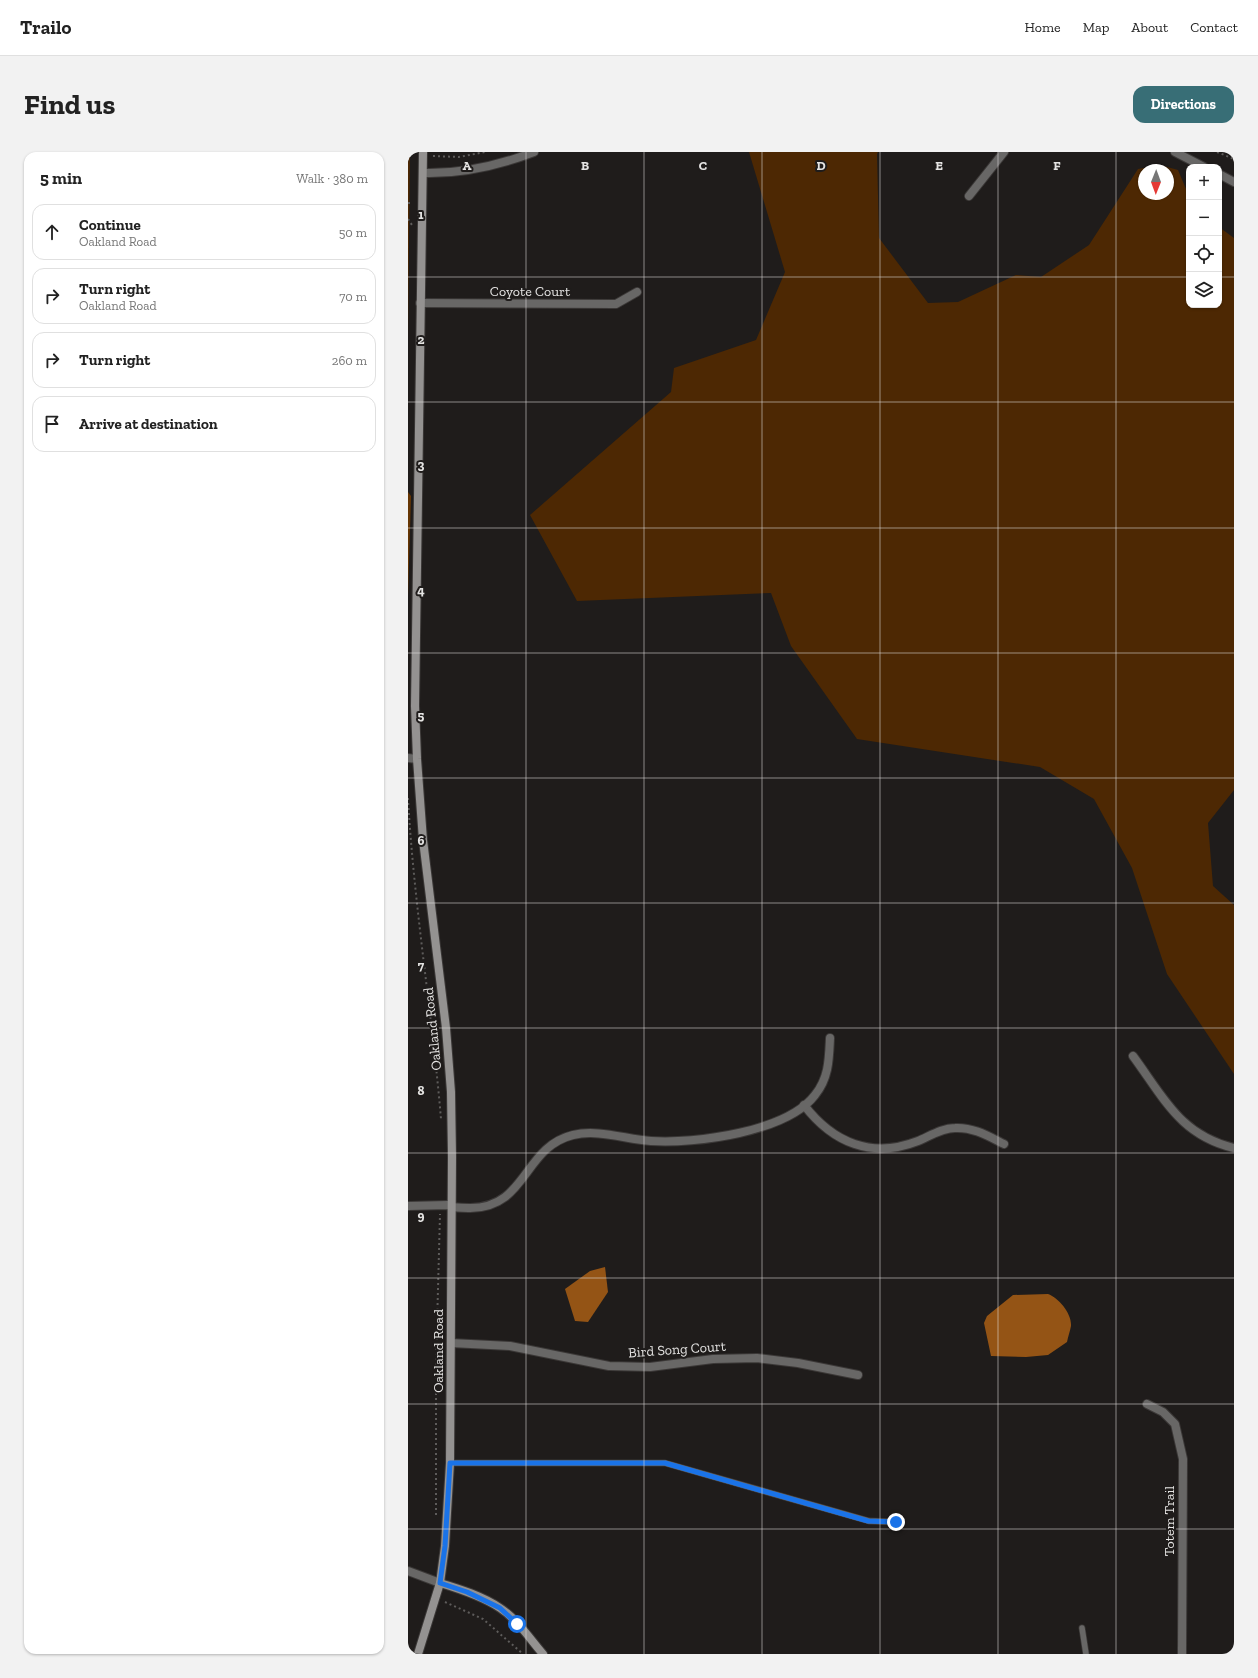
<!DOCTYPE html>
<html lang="en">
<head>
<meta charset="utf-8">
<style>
  body { margin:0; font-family:"Zilla Slab",serif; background:#f2f2f2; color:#222 }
  .controls { position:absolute; right:12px; top:12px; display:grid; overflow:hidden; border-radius:8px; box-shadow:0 1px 3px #0004 }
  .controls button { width:36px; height:36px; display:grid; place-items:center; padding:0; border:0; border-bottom:1px solid #e0e0e0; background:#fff; color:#222; font:20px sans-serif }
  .compass { position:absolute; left:730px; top:12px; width:36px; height:36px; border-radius:50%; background:#fff; box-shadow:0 1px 3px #0004; rotate:181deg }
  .stop { position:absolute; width:12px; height:12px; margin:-9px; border:3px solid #1a73e8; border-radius:50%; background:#fff }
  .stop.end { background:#1a73e8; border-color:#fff; box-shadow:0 1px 4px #0008 }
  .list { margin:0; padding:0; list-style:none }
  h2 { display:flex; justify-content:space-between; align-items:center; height:52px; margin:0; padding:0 16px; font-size:17px }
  h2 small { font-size:13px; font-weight:400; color:#767676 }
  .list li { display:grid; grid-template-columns:26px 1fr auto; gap:12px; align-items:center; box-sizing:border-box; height:56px; margin:0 8px 8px; padding:0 8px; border:1px solid #e0e0e0; border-radius:12px }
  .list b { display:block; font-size:15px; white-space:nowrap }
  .list p { margin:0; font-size:13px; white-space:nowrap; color:#767676 }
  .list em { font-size:13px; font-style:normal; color:#767676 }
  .icon { flex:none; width:22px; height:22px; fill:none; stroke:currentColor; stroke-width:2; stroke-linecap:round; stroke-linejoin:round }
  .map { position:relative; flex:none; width:826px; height:1502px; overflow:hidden; border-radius:12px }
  header { display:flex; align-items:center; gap:24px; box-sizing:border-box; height:56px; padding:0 20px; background:#fff; border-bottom:1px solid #e0e0e0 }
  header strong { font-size:19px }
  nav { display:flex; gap:22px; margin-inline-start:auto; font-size:14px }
  .intro { display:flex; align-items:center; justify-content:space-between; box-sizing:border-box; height:96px; padding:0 24px }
  h1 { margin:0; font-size:28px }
  .button { padding:10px 18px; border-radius:12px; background:#386e76; color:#fff; font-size:14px; font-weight:700 }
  main { display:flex; gap:24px; padding:0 24px }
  aside { flex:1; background:#fff; border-radius:12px; box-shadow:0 1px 3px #0004 }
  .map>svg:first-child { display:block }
</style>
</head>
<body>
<header>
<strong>Trailo</strong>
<nav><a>Home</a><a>Map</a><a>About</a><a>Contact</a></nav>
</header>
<div class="intro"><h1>Find us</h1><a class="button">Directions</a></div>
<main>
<aside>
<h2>5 min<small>Walk · 380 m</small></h2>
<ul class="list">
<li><svg class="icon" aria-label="ahead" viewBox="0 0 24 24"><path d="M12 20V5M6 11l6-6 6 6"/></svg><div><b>Continue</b><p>Oakland Road</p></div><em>50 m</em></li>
<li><svg class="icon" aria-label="right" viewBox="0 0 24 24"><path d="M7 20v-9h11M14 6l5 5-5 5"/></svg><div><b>Turn right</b><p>Oakland Road</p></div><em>70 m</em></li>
<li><svg class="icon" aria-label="right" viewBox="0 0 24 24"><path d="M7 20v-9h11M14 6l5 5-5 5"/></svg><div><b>Turn right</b></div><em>260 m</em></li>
<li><svg class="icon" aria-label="arrive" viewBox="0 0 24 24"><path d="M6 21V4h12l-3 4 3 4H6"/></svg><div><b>Arrive at destination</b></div></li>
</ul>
</aside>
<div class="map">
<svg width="826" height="1502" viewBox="0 0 826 1502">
  <rect width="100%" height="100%" fill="#1f1c1b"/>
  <g fill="#4d2803" fill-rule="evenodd">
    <path d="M0,0H2L0,188Z"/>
    <path d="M341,0H470L469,2L471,86L520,151L550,150L608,123L633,125L681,93L730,17L752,13L770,18L781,44V153H811V75L826,86V638L800,671L805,734L826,753V922L759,822L724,716L686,647L632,615L449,587L383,494L363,441L169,449L122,363L263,240L266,216L348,188L377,120ZM736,18H760V42H736Z"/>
  </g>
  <path fill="#663604" d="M0,340L3,344L0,445Z"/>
  <g fill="#945415">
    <path d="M197,1115L200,1140L180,1170L167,1169L157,1137L182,1119Z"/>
    <path d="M640,1142C651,1146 664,1162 663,1174C662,1179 660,1185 659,1190L640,1203L618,1205L583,1204L576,1171L579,1164L605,1143Z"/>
  </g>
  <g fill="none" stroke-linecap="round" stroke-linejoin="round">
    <g stroke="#3b3837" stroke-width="7">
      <g id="lane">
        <path d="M42,1311H257L461,1369L488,1370"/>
        <path d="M674,1476L678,1502"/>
      </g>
    </g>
    <g stroke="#3b3837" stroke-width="10">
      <g id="street">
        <path d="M767,0L796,15"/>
        <path d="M15,21C52,22 92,13 126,0"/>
        <path d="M811,22L826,30"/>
        <path d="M561,44L596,0"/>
        <path d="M12,151L208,152L229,140"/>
        <path d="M0,606L9,607"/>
        <path d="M725,904C756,946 772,983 826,996"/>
        <path d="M396,953C425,991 464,1007 510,989C522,984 534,976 547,976C565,975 580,984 596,992"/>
        <path d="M0,1054L40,1053C46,1057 54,1055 61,1056C119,1057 115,995 165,983C190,977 217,987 243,989C287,992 379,980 407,943C421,926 421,907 422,886"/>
        <path d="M43,1191L102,1194L201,1214L242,1215L305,1207L349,1206L390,1211L450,1223"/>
        <path d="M739,1252L755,1260L767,1272L775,1307L774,1502"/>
        <path d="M0,1419L32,1431"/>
      </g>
    </g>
    <g stroke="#3b3837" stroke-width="10">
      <g id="secondary">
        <path d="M32,1431C52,1437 74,1444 92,1456C109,1467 122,1487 135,1502"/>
        <path d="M10,1502L32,1431L37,1394L42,1311L44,1005L43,940L38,876L15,688L9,607L7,554L15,0"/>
      </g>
    </g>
    <g stroke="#5e5c5b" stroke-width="2" stroke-dasharray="2 3" stroke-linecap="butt">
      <path d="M809,0L826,7"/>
      <path d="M25,4L51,5L77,0"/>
      <path d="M0,51H5"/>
      <path d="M0,67L4,73"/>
      <path d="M0,646C6,754 24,860 33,967"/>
      <path d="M28,1363V1212L32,1062"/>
      <path d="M37,1450L75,1467L115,1502"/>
    </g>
    <use href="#lane" stroke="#686766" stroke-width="5.5"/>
    <use href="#street" stroke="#686766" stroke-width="8"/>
    <use href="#secondary" stroke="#949291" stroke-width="8"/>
  </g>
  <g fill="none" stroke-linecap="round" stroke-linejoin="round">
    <path stroke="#1a73e8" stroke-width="5" d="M109,1472L92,1456L59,1440L32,1431L37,1394L42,1311H257L460,1369L488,1370"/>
  </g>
  <path fill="none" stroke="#e5e4e3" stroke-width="1" stroke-opacity="0.55" d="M118,0V1502M236,0V1502M354,0V1502M472,0V1502M590,0V1502M708,0V1502M0,125H781M811,125H826M0,250H826M0,376H826M0,501H826M0,626H826M0,751H826M0,876H826M0,1001H826M0,1126H826M0,1252H826M0,1377H826"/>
  <g text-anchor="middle" stroke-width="4" stroke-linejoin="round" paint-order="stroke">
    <g font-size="14" fill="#e5e4e3" stroke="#1f1c1b">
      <text x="122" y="144">Coyote Court</text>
      <text transform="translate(24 877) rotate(-96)" y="5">Oakland Road</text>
      <text transform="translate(269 1197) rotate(-4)" y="5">Bird Song Court</text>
      <text transform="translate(30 1199) rotate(-90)" y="5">Oakland Road</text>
      <text transform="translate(761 1369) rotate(-90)" y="5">Totem Trail</text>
    </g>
  </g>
  <g font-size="13" text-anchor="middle" font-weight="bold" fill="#e5e4e3" stroke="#1f1c1b" stroke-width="4" stroke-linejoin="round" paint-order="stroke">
    <text x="59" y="18">A</text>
    <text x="177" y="18">B</text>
    <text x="295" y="18">C</text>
    <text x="413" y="18">D</text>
    <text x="531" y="18">E</text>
    <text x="649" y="18">F</text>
    <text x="13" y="67">1</text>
    <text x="13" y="192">2</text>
    <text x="13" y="317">3</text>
    <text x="13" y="443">4</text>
    <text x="13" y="568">5</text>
    <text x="13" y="693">6</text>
    <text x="13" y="818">7</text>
    <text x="13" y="943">8</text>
    <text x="13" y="1068">9</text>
  </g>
</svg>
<div class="controls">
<button>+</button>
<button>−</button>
<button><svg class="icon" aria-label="locate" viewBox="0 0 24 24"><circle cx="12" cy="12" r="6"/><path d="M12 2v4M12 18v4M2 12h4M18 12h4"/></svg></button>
<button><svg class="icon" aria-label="layers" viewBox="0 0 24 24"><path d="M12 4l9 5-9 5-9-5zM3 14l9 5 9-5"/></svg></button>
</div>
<svg class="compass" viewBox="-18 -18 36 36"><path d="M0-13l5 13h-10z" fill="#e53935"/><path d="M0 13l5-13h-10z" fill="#767676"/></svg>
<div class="stop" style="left:109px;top:1472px"></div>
<div class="stop end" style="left:488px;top:1370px"></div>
</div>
</main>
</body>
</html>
